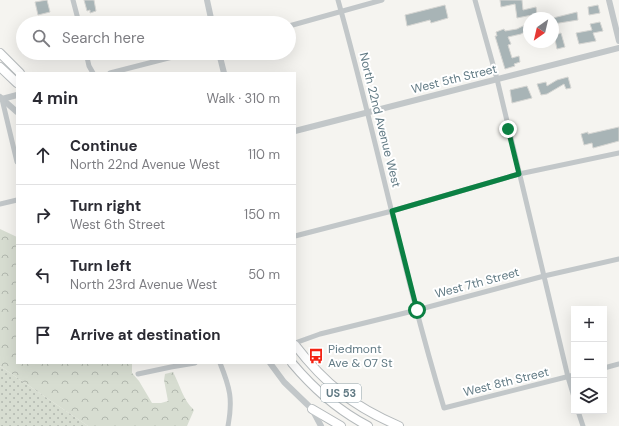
<!DOCTYPE html>
<html lang="en">
<head>
<meta charset="utf-8">
<style>
  body { margin:0; font-family:"DM Sans",sans-serif; background:#f2f2f3; color:#2b2b33 }
  .controls { position:absolute; right:12px; bottom:12px; display:grid; overflow:hidden; border-radius:0px; box-shadow:0 4px 16px #0002 }
  .controls button { width:36px; height:36px; display:grid; place-items:center; padding:0; border:0; border-bottom:1px solid #e1e1e2; background:#fff; color:#2b2b33; font:20px sans-serif }
  .compass { position:absolute; left:523px; top:12px; width:36px; height:36px; border-radius:50%; background:#fff; box-shadow:0 4px 16px #0002; rotate:214deg }
  .stop { position:absolute; width:12px; height:12px; margin:-9px; border:3px solid #0b8043; border-radius:50%; background:#fff }
  .stop.end { background:#0b8043; border-color:#fff; box-shadow:0 1px 4px #0008 }
  .list { margin:0; padding:0; list-style:none }
  h2 { display:flex; justify-content:space-between; align-items:center; height:52px; margin:0; padding:0 16px; font-size:17px }
  h2 small { font-size:13px; font-weight:400; color:#7c7c81 }
  .list li { display:grid; grid-template-columns:26px 1fr auto; gap:12px; align-items:center; box-sizing:border-box; height:60px; padding:0 16px; border-top:1px solid #e1e1e2 }
  .list b { display:block; font-size:15px; white-space:nowrap }
  .list p { margin:0; font-size:13px; white-space:nowrap; color:#7c7c81 }
  .list em { font-size:13px; font-style:normal; color:#7c7c81 }
  .icon { flex:none; width:22px; height:22px; fill:none; stroke:currentColor; stroke-width:2; stroke-linecap:round; stroke-linejoin:round }
  .map { position:relative; flex:none; width:619px; height:426px; overflow:hidden }
  .search { position:absolute; background:#fff; box-shadow:0 4px 16px #0002; left:16px; top:16px; width:280px; height:44px; display:flex; align-items:center; gap:10px; box-sizing:border-box; padding:0 14px; border-radius:22px; color:#7c7c81; font-size:15px }
  .panel { position:absolute; background:#fff; box-shadow:0 4px 16px #0002; left:16px; top:72px; width:280px; height:292px; border-radius:0px }
  .map>svg:first-child { display:block }
</style>
</head>
<body>
<div class="map">
<svg width="619" height="426" viewBox="0 0 619 426">
  <defs>
    <pattern id="forest-crowns" width="20" height="18" patternUnits="userSpaceOnUse"><rect width="20" height="18" fill="#d7ddd1"/><path d="M2 6a3 3 0 1 1 6 0M12 15a3 3 0 1 1 6 0" fill="none" stroke="#b2b8af"/></pattern>
    <pattern id="park-dots" width="8" height="8" patternUnits="userSpaceOnUse"><rect width="8" height="8" fill="#d7ddd1"/><path d="M2 2h.1M6 6h.1" fill="none" stroke="#b2b8af" stroke-width="1.8" stroke-linecap="round"/></pattern>
  </defs>
  <rect width="100%" height="100%" fill="#f5f4f0"/>
  <path fill="url(#forest-crowns)" d="M0,229L17,237V363H132V373L139,381L152,403H161L168,401L164,380L165,374L173,372C180,385 183,400 194,410L187,426H88L0,366Z"/>
  <path fill="url(#park-dots)" d="M0,366L88,426H0Z"/>
  <g fill="#a8b4b6" stroke="#d6d6d3">
    <path d="M47,0L50,12L38,15L35,2Z"/>
    <path d="M84,0H94L96,11L90,13V10L87,11Z"/>
    <path d="M500,0H522L523,10L536,7L537,14L517,18L515,4L501,7Z"/>
    <path d="M445,5L448,18L431,23L430,20L407,26L405,15Z"/>
    <path d="M598,5L600,13L589,15L588,7Z"/>
    <path d="M577,12L578,20L553,24V18Z"/>
    <path d="M600,22L603,31L593,33L596,41L579,44L576,33L592,30L590,24Z"/>
    <path d="M525,25L528,30L521,34L508,37L511,44L508,45L512,58L519,56L520,62L514,64L515,66L505,69L495,36H497L496,32L504,29L505,31L517,29Z"/>
    <path d="M561,33L565,47L557,49L554,35Z"/>
    <path d="M568,77L571,88L566,89L564,84L547,94L541,95L537,84L546,82L547,86L557,80Z"/>
    <path d="M527,86L532,98L512,103L510,90Z"/>
    <path d="M619,127V141L593,148L592,143L584,145L581,134L588,132V134Z"/>
  </g>
  <g fill="none" stroke-linecap="round" stroke-linejoin="round">
    <g stroke="#b4b9bb" stroke-width="10">
      <g id="trunk">
        <path d="M0,53L20,73"/>
        <path d="M0,67L17,83"/>
        <path d="M295,345C325,384 354,407 399,426"/>
        <path d="M292,363C313,388 339,411 368,426"/>
        <path d="M312,409L341,426"/>
      </g>
    </g>
    <g stroke="#c2c7c9" stroke-width="5">
      <path d="M73,0L79,23"/>
      <path d="M338,0C376,135 403,273 444,408L574,375"/>
      <path d="M475,0L497,79L568,377L574,397"/>
      <path d="M289,26L382,0"/>
      <path d="M86,53L89,66L93,73"/>
      <path d="M110,73L188,53"/>
      <path d="M1,99H2L17,162"/>
      <path d="M0,204L17,200"/>
      <path d="M295,236L392,211L519,174L619,153"/>
      <path d="M295,343L320,334L417,310L544,276L619,259"/>
      <path d="M220,363C230,388 233,399 228,426"/>
      <path d="M604,368L619,364"/>
      <path d="M138,374L171,367L195,363"/>
      <path d="M578,411L583,426"/>
    </g>
    <g stroke="#c2c7c9" stroke-width="6">
      <path d="M207,0L212,23"/>
      <path d="M609,0L619,41"/>
      <path d="M219,53L224,73"/>
      <path d="M0,97L17,112"/>
      <path d="M2,99L17,95"/>
      <path d="M295,131L619,48"/>
      <path d="M270,363L284,382L312,409L321,426"/>
    </g>
    <use href="#trunk" stroke="#fff" stroke-width="8"/>
  </g>
  <g fill="none" stroke-linecap="round" stroke-linejoin="round">
    <path stroke="#0b8043" stroke-width="5" d="M417,310L392,211L519,174L508,129"/>
  </g>
  <defs>
    <g id="bus-bare" transform="scale(1.2)"><path d="M-5-6H5V4H4V6H2V4H-2V6H-4V4H-5ZM-3.5-4V0h7V-4ZM-3.5 1.2v1.5H-2V1.2ZM2 1.2v1.5H3.5V1.2Z" fill="#f32313" stroke="#fff" stroke-width="2.5" paint-order="stroke"/></g>
  </defs>
  <g fill-rule="evenodd">
    <use href="#bus-bare" x="316" y="356"/>
  </g>
  <g text-anchor="middle" stroke-width="4" stroke-linejoin="round" paint-order="stroke">
    <rect fill="#fff" stroke="#90a2a9" stroke-width="1" x="321" y="384" width="40" height="18" rx="3"/>
    <g font-size="11" font-weight="bold" fill="#617a84">
      <text x="341" y="397">US 53</text>
    </g>
    <g font-size="12" fill="#617a84" stroke="#fff">
      <text transform="translate(454 79) rotate(-14)" y="4">West 5th Street</text>
      <text transform="translate(380 120) rotate(76)" y="4">North 22nd Avenue West</text>
      <text transform="translate(477 283) rotate(-15)" y="4">West 7th Street</text>
      <text transform="translate(506 382) rotate(-14)" y="4">West 8th Street</text>
    </g>
    <g font-size="12" fill="#617a84" stroke="#fff" text-anchor="start">
      <text x="328" y="353">Piedmont<tspan x="328" dy="14">Ave &amp; 07 St</tspan></text>
    </g>
  </g>
</svg>
<div class="controls">
<button>+</button>
<button>−</button>
<button><svg class="icon" aria-label="layers" viewBox="0 0 24 24"><path d="M12 4l9 5-9 5-9-5zM3 14l9 5 9-5"/></svg></button>
</div>
<svg class="compass" viewBox="-18 -18 36 36"><path d="M0-13l5 13h-10z" fill="#e53935"/><path d="M0 13l5-13h-10z" fill="#7c7c81"/></svg>
<div class="stop" style="left:417px;top:310px"></div>
<div class="stop end" style="left:508px;top:129px"></div>
<div class="search"><svg class="icon" aria-label="search" viewBox="0 0 24 24"><circle cx="10" cy="10" r="6"/><path d="M15 15l6 6"/></svg>Search here</div>
<section class="panel">
<h2>4 min<small>Walk · 310 m</small></h2>
<ul class="list">
<li><svg class="icon" aria-label="ahead" viewBox="0 0 24 24"><path d="M12 20V5M6 11l6-6 6 6"/></svg><div><b>Continue</b><p>North 22nd Avenue West</p></div><em>110 m</em></li>
<li><svg class="icon" aria-label="right" viewBox="0 0 24 24"><path d="M7 20v-9h11M14 6l5 5-5 5"/></svg><div><b>Turn right</b><p>West 6th Street</p></div><em>150 m</em></li>
<li><svg class="icon" aria-label="left" viewBox="0 0 24 24"><path d="M17 20v-9H6M10 6l-5 5 5 5"/></svg><div><b>Turn left</b><p>North 23rd Avenue West</p></div><em>50 m</em></li>
<li><svg class="icon" aria-label="arrive" viewBox="0 0 24 24"><path d="M6 21V4h12l-3 4 3 4H6"/></svg><div><b>Arrive at destination</b></div></li>
</ul>
</section>
</div>
</body>
</html>
